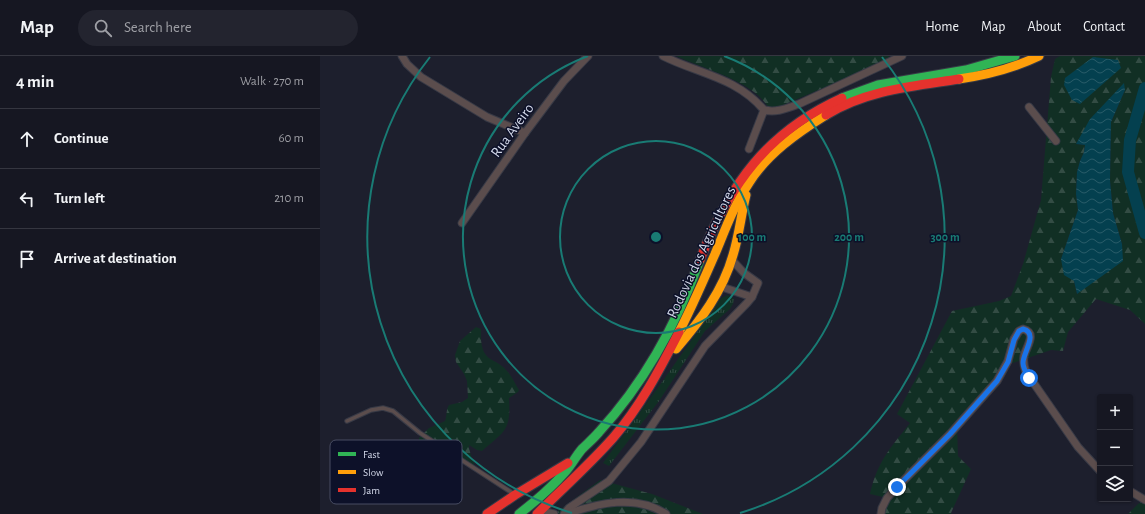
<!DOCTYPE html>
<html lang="en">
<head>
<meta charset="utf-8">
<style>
  body { margin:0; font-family:"Alegreya Sans",sans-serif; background:#23242f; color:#f1f3f6 }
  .controls { position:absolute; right:12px; bottom:12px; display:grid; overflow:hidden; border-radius:4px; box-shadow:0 1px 3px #0004 }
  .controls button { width:36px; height:36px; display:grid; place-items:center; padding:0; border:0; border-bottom:1px solid #353640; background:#161722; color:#f1f3f6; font:20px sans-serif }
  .stop { position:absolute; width:12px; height:12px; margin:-9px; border:3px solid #1a73e8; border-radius:50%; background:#fff }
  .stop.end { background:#1a73e8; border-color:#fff; box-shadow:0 1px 4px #0008 }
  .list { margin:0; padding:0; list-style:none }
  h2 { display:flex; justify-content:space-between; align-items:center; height:52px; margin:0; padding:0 16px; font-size:17px }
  h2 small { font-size:13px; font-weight:400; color:#9e9fa5 }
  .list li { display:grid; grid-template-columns:26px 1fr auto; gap:12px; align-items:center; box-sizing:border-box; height:60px; padding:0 16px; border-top:1px solid #353640 }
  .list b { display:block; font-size:15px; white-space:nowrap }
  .list em { font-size:13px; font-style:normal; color:#9e9fa5 }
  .icon { flex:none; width:22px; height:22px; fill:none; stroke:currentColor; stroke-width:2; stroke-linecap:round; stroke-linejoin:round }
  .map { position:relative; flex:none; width:825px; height:458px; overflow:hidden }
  header { display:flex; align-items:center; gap:24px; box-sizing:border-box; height:56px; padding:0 20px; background:#161722; border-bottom:1px solid #353640 }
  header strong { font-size:19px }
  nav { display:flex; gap:22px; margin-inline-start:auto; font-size:14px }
  .search { width:280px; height:36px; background:#23242f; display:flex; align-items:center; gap:10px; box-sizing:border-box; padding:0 14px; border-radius:22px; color:#9e9fa5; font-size:15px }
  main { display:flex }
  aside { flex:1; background:#161722 }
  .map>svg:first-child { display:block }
</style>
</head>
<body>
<header>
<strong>Map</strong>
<div class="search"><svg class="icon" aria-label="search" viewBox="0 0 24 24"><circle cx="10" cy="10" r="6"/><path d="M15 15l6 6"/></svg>Search here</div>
<nav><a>Home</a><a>Map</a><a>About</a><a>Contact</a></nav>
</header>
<main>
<aside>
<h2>4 min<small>Walk · 270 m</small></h2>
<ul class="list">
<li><svg class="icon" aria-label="ahead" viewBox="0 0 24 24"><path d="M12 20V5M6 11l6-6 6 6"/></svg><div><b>Continue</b></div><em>60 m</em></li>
<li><svg class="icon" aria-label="left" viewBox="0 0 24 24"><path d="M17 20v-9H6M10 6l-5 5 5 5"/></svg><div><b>Turn left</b></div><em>210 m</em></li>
<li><svg class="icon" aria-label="arrive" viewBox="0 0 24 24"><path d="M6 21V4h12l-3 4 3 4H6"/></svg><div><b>Arrive at destination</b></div></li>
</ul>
</aside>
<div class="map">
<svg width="825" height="458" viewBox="0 0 825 458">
  <defs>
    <pattern id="grass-tufts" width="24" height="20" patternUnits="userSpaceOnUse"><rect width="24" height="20" fill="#112f24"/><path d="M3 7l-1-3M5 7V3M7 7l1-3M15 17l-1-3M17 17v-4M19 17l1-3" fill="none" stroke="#334c44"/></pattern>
    <pattern id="forest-firs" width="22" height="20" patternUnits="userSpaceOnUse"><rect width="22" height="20" fill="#112f24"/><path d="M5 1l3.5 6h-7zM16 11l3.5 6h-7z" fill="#334c44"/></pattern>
    <pattern id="water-waves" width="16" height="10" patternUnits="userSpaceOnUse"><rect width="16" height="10" fill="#04404f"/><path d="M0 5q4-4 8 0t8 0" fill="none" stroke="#285b68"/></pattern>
  </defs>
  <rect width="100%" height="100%" fill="#1d1f2d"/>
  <path fill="url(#grass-tufts)" d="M408,239L414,243L413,248L410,253L385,275L339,345L289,410L283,407L342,326L401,242Z"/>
  <g fill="url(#forest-firs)" fill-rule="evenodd">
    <path d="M356,0H569V2L544,15L451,54C446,48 441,41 434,36C411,19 382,12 356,0Z"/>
    <path d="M740,0H825V268L810,254L776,243L748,276L743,295L731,294L693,307L688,306L637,369L638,400L651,413L631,457L632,458H561L567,442L550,438C557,406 571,391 590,367L577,358L632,255L679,245L691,240L703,208L721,144L731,21L735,3ZM805,34L791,66L790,124L793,157L802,188L757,238L754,225L741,203L758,154L756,138L757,116L760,105L764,96L765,89L756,88Z"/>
    <path d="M156,271L161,273C161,285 160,297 172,304C178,307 183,310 187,315C192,320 195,328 199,334L198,336L189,342C191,375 185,375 162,395L157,394L149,389C149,398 154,404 155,412C141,408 130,398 117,393C110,390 104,390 99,385V382L109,372L125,365C127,360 126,353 129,349L142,346L148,342L147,325L144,318L136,306L135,299L140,285Z"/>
    <path d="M280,424L332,438L383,458H234Z"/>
    <path d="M825,444V458H808L818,448Z"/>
  </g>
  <g fill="url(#water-waves)">
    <path d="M773,1L798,4L801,12L760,48L752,44L744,29L745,22Z"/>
    <path d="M804,27L805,34L791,66L790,124L793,157L802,188L803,205L757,238L754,225L744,219L741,203L758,154L756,138L757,116L760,105L764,96L765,89L756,88L770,63Z"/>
  </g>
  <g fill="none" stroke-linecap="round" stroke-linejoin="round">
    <path stroke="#04404f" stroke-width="12" d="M825,32L810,84L808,116L825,177"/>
    <g stroke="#383a46" stroke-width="5.5">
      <path id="lane" d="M27,365L51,354L63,352L73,355L100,377L194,438"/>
    </g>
    <g stroke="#383a46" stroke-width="9">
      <g id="street">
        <path d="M82,0L87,8L101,21L167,61L205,77"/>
        <path d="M343,0C379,18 416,21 444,54"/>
        <path d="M709,51L736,85"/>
        <path d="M429,93L444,54C457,57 467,52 479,48L582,0"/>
        <path d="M142,167L205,77L244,25L268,0"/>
        <path d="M402,231L432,241"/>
        <path d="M810,435L825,444"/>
        <path d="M221,455L234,458"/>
        <path d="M244,458L249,452L289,425L321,386L385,290L427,247L432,241L438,227L424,217L412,204"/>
        <path d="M247,458C278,447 316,438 346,458"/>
        <path d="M561,458L562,452L567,442L577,431L630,378L677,325L688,305L694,283L699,275L703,273C718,277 706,291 704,300C703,306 704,311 706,316L758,391L780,415"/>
      </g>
    </g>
    <g stroke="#383a46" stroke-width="11">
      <g id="fast">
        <path d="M522,42L558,29L646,14L695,0"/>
        <path d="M199,458C216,445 232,431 246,415C252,408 256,400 262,393C268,387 274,382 279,376C325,326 357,267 380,204"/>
      </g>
    </g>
    <g stroke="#383a46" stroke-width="11">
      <g id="slow">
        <path d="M639,23C667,19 694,12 719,0"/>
        <path d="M359,276C372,251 383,225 395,198C405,174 414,149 429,127C447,98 477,77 506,59"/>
        <path d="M356,293C380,265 403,235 413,199C419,180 421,159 426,139"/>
      </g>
    </g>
    <g stroke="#383a46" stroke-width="11">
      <g id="jam">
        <path d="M506,59C546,34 594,30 639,23"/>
        <path d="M380,204C409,129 447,76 522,42"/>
        <path d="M167,458L195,439L248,407"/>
        <path d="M217,458C242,433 269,409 293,382C320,351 340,313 359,276"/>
      </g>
    </g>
    <use href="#lane" stroke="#5b4d4d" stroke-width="3.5"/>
    <use href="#street" stroke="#5b4d4d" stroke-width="7"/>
    <use href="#fast" stroke="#30b455" stroke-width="9"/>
    <use href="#slow" stroke="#ff9f0a" stroke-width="9"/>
    <use href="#jam" stroke="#e5322d" stroke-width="9"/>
  </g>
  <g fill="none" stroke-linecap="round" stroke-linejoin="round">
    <path stroke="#1a73e8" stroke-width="5" d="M577,431L630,378L677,325L688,306L694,284L699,275L703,273C719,277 703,296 703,307C703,312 706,317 709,322"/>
  </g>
  <g fill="none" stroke="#197b74" stroke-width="2">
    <circle cx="336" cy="181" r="96"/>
    <path d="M404 0A193 193 0 1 1 268 0"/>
    <path d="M252 457A289 289 0 0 1 110 1M562 1A289 289 0 0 1 420 457"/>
  </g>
  <g text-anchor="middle" stroke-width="3" stroke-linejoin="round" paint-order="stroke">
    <g font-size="15" fill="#d3d8e9" stroke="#0d1129">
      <text transform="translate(192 74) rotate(-54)" y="5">Rua Aveiro</text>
      <text transform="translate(381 196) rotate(-65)" y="5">Rodovia dos Agricultores</text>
    </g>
  </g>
  <rect x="10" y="384" width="132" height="64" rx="6" fill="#0d1129" stroke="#484d63" stroke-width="1"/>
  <rect x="18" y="396" width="18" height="4" fill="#30b455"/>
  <rect x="18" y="414" width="18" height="4" fill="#ff9f0a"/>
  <rect x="18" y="432" width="18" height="4" fill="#e5322d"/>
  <g font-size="11" fill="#d3d8e9">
    <text x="43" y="402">Fast</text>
    <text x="43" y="420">Slow</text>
    <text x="43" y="438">Jam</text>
  </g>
  <circle cx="336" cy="181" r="6" fill="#197b74" stroke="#0d1129" stroke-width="2"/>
  <g font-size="12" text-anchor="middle" font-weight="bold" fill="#197b74" stroke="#0d1129" stroke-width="3" stroke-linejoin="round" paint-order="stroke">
    <text x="432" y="185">100 m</text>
    <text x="529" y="185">200 m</text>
    <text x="625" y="185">300 m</text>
  </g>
</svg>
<div class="controls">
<button>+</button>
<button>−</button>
<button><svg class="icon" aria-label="layers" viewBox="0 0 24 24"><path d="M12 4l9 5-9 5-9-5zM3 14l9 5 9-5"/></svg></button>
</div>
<div class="stop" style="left:709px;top:322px"></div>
<div class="stop end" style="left:577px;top:431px"></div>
</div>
</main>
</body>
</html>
